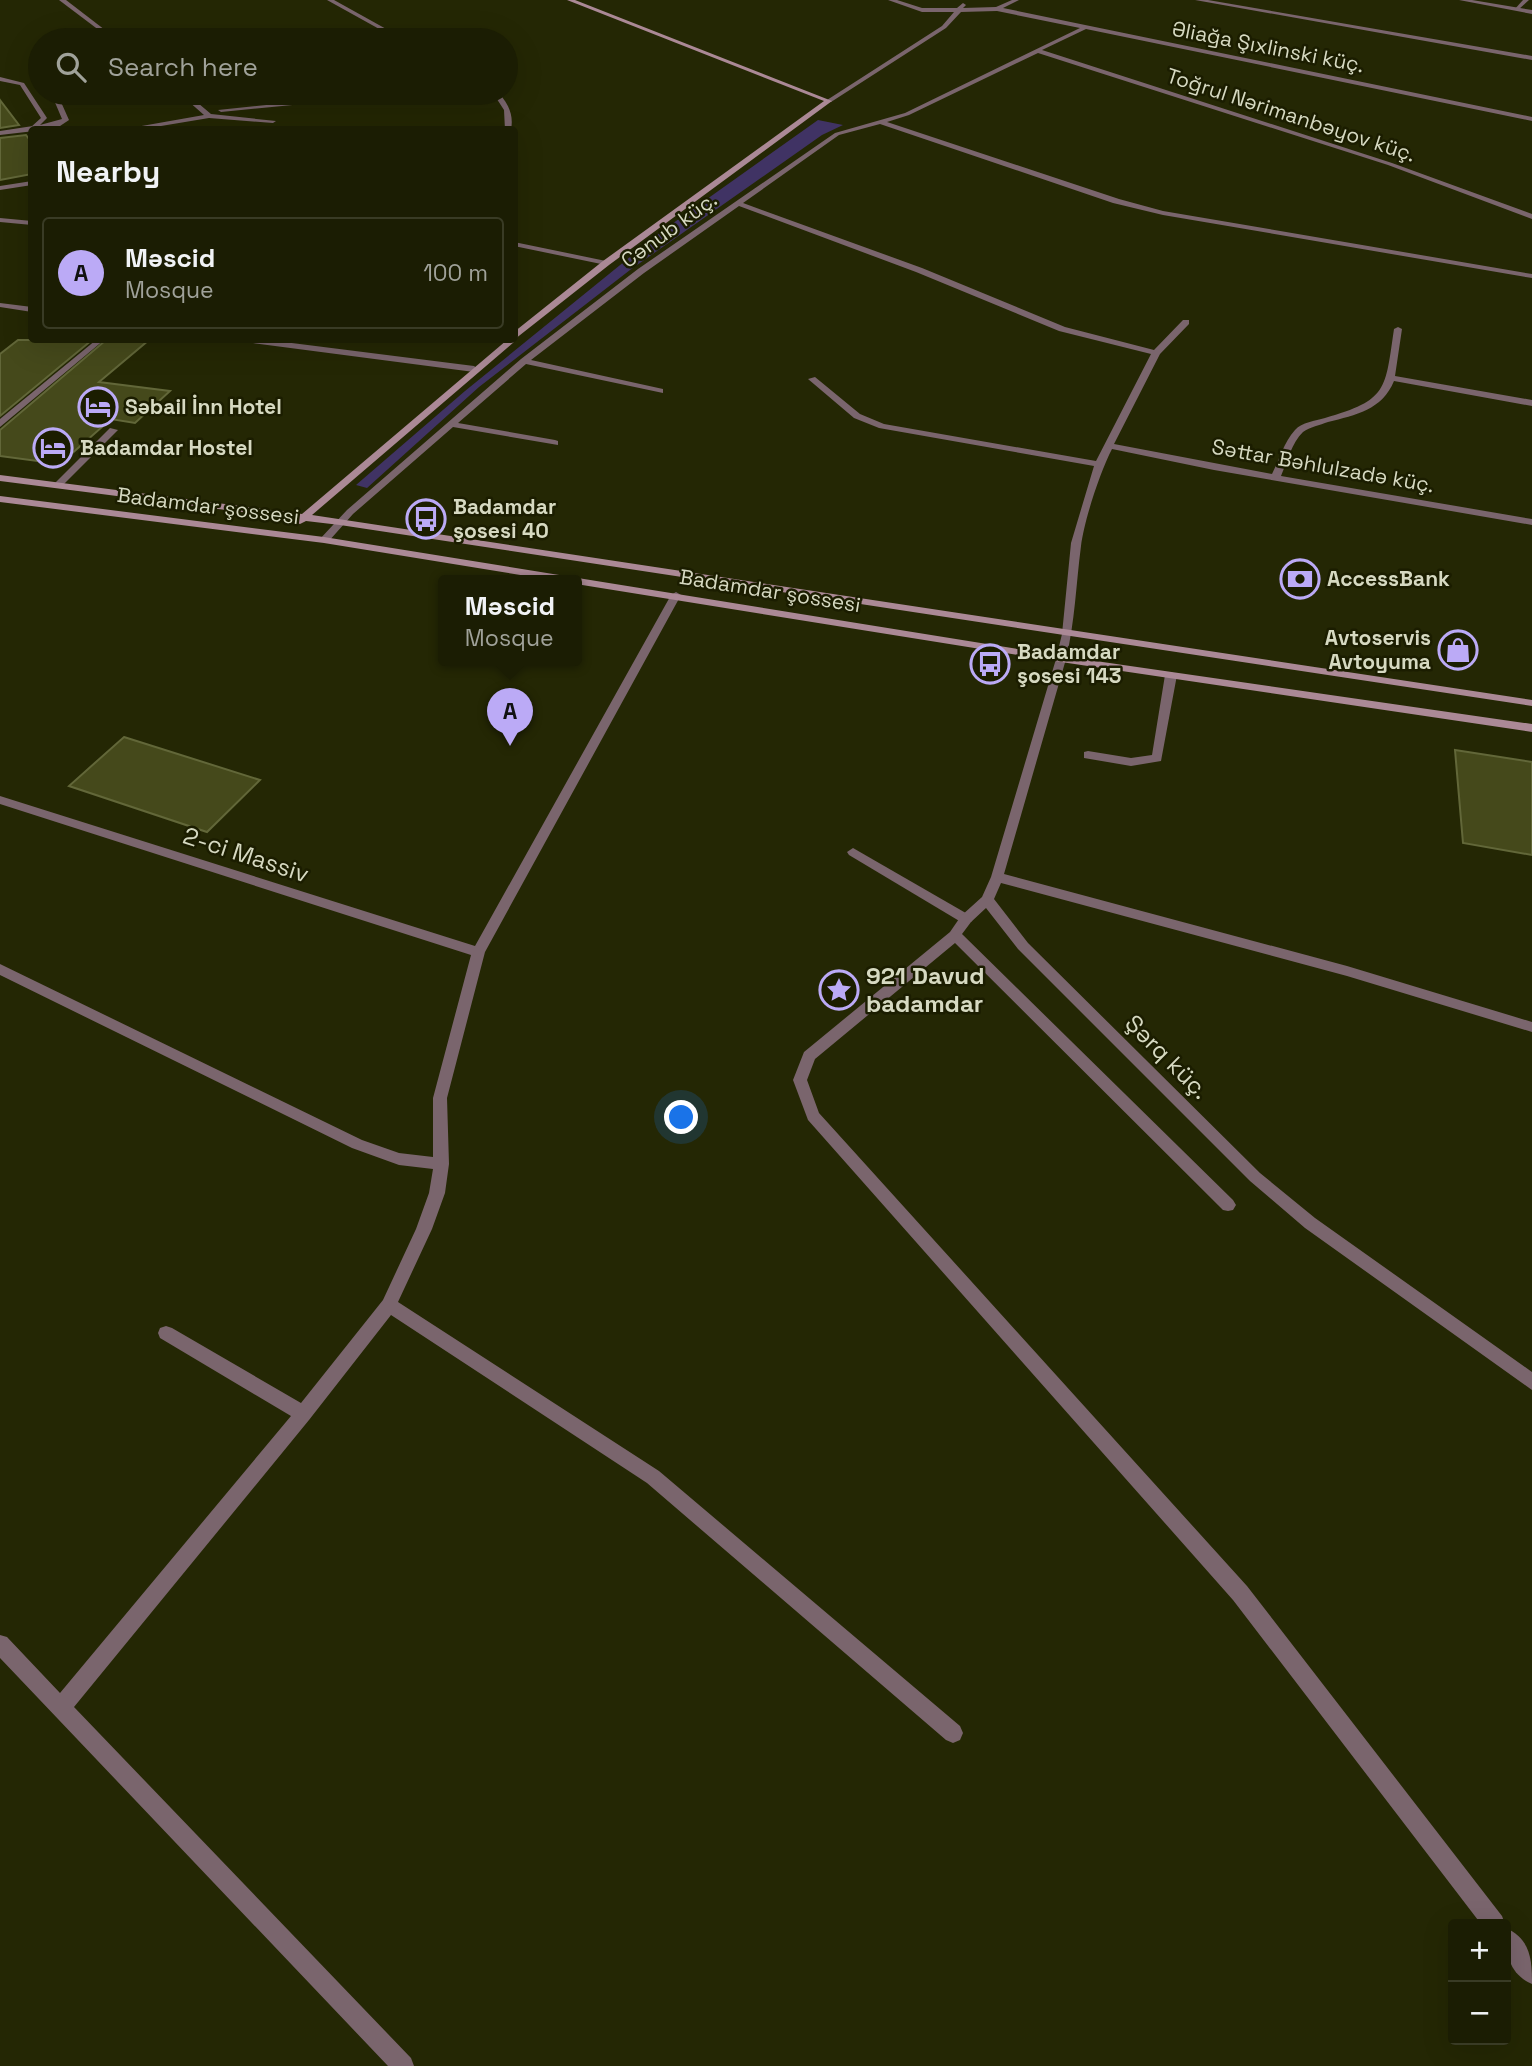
<!DOCTYPE html>
<html lang="en">
<head>
<meta charset="utf-8">
<style>
  body { margin:0; font-family:"Space Grotesk",sans-serif; background:#282a12; color:#f1f3f6 }
  .controls { position:absolute; right:21px; bottom:21px; display:grid; overflow:hidden; border-radius:7px; box-shadow:0 7px 28px #0002 }
  .controls button { width:63px; height:63px; display:grid; place-items:center; padding:0; border:0; border-bottom:2px solid #393b25; background:#1b1d03; color:#f1f3f6; font:35px sans-serif }
  .you { position:absolute; left:682px; top:1118px; width:24px; height:24px; margin:-18px; border:5px solid #fff; border-radius:50%; background:#1a73e8; box-shadow:0 0 0 10px #1a73e833 }
  .badge { display:grid; place-items:center; width:46px; height:46px; border-radius:50%; background:#bbaaf6; color:#111; font-size:23px; font-weight:700 }
  .pin { position:absolute; translate:-50% -58px; filter:drop-shadow(0 2px 4px #0008) }
  .pin::after { content:''; position:absolute; top:37px; width:24px; height:21px; background:inherit; clip-path:polygon(0 0,100% 0,50% 100%) }
  .popup { position:absolute; left:438px; top:575px; width:144px; height:91px; box-sizing:border-box; display:grid; place-content:center; border-radius:7px; background:#1b1d03; filter:drop-shadow(0 2px 5px #0005); font-size:23px; white-space:nowrap; color:#a0a29a }
  .popup b { font-size:26px; color:#f1f3f6 }
  .popup::after { content:''; position:absolute; left:50%; top:100%; margin-left:-14px; border:14px solid transparent; border-top-color:#1b1d03 }
  .list { margin:0; padding:0; list-style:none }
  h2 { display:flex; justify-content:space-between; align-items:center; height:91px; margin:0; padding:0 28px; font-size:30px }
  h2 small { font-size:23px; font-weight:400; color:#a0a29a }
  .list li { display:grid; grid-template-columns:46px 1fr auto; gap:21px; align-items:center; box-sizing:border-box; height:112px; margin:0 14px 14px; padding:0 14px; border:2px solid #393b25; border-radius:7px }
  .list b { display:block; font-size:26px; white-space:nowrap }
  .list p { margin:0; font-size:23px; white-space:nowrap; color:#a0a29a }
  .list em { font-size:23px; font-style:normal; color:#a0a29a }
  .icon { flex:none; width:38px; height:38px; fill:none; stroke:currentColor; stroke-width:2; stroke-linecap:round; stroke-linejoin:round }
  .map { position:relative; flex:none; width:1532px; height:2066px; overflow:hidden }
  .search { position:absolute; background:#1b1d03; box-shadow:0 7px 28px #0002; left:28px; top:28px; width:490px; height:77px; display:flex; align-items:center; gap:18px; box-sizing:border-box; padding:0 24px; border-radius:38px; color:#a0a29a; font-size:26px }
  .panel { position:absolute; background:#1b1d03; box-shadow:0 7px 28px #0002; left:28px; top:126px; width:490px; height:217px; border-radius:7px }
  .map>svg:first-child { display:block }
</style>
</head>
<body>
<div class="map">
<svg width="1532" height="2066" viewBox="0 0 1532 2066">
  <rect width="100%" height="100%" fill="#242704"/>
  <path fill="#403364" d="M818,120L843,125L822,135L630,270L479,387L367,488L356,485L465,391L662,231Z"/>
  <g fill="#45491b" stroke="#626739" stroke-width="2">
    <path d="M0,100L19,125L0,128Z"/>
    <path d="M26,135L32,143V174L0,180V138Z"/>
    <path d="M18,340H92L0,416V354Z"/>
    <path d="M106,340H149L99,382L170,391L135,423L111,419L60,464L0,456V430Z"/>
    <path d="M124,737L260,780L207,832L69,786Z"/>
    <path d="M1455,750L1532,762V855L1463,843Z"/>
  </g>
  <g fill="none" stroke-linecap="round" stroke-linejoin="round">
    <g fill="#7a656d" fill-rule="evenodd">
      <path d="M1523,0H1529L1518,10H1514Z"/>
      <path d="M0,77L24,83L47,118L40,125L62,119L51,93H57L69,120L60,126L31,129V127L41,118L20,85L0,81Z"/>
      <path d="M32,181V185L0,190V186Z"/>
      <path d="M0,218L32,221V225L0,222Z"/>
      <path d="M96,340H104L0,427V419Z"/>
      <path d="M110,428L118,430L61,487H55V483Z"/>
      <path d="M1171,672L1177,675L1161,761L1131,766L1084,758V752L1088,751L1131,758L1152,755L1165,675Z"/>
      <path d="M853,848L971,916L973,919L971,922H961L849,855L847,852Z"/>
    </g>
    <g fill="#7a656d" fill-rule="evenodd">
      <path d="M59,0H66L118,40H112Z"/>
      <path d="M327,0H334L406,40H399Z"/>
      <path d="M888,0H897L922,8H957L963,3L966,5L963,8L996,7L1012,0H1019L1003,8L1532,117V121L1086,29L1042,50L1392,163L1532,214V219L1388,165L1038,53L909,115L887,122L1119,199L1163,211L1532,274V278L1163,215L1113,203L880,124L839,135L743,203L922,268L1065,327L1154,350L1183,320H1189V324L1160,354L1114,444L1272,474C1279,460 1284,442 1295,430C1302,422 1315,421 1325,418C1388,400 1385,390 1394,329L1398,327L1402,329L1395,376L1532,400V406L1394,381C1382,410 1356,415 1328,422C1320,425 1310,427 1303,432C1292,442 1287,462 1281,476L1532,519V525L1214,470L1112,449C1100,472 1084,521 1081,546C1076,584 1075,622 1066,659L1004,874L1347,966L1532,1022V1032L1347,976L1001,883L994,899L1028,943L1260,1173L1315,1218L1532,1372V1390L1305,1228L1250,1181L1018,949L986,908L971,922L962,934L1233,1200L1236,1205L1233,1210L1228,1211L1223,1210L955,943L815,1059L807,1080L819,1113L1247,1586L1502,1916L1505,1924H1481L1233,1600L808,1120L793,1080L804,1052L950,932L961,916L982,897L991,877L1056,659L1062,634L1071,543L1094,466L879,428L854,418L808,379L815,377L860,414L884,424L1096,461L1151,354L1059,331L916,272L739,206L644,273L531,360L663,389V393L526,364L458,423L555,440L558,441V445L453,427L353,514L328,542L319,540L347,510L521,359L638,269L835,133L905,113L1080,28L997,11L961,12L946,28L831,102H827V100L942,26L954,12H922Z"/>
      <path d="M1195,0H1208L1532,56V60Z"/>
      <path d="M1459,0H1472L1532,10V14Z"/>
      <path d="M179,93H186L211,114L276,121L273,123L209,118L137,130H119L204,115Z"/>
      <path d="M493,93H499C508,104 514,114 511,130H505L504,110Z"/>
      <path d="M325,99L323,102L221,112L218,110Z"/>
      <path d="M33,126L43,130L0,135V131Z"/>
      <path d="M514,242L606,261L610,263L606,265L514,246Z"/>
      <path d="M0,303L32,307V312L0,307Z"/>
      <path d="M249,340H268L474,366L478,369L474,372L253,343Z"/>
      <path d="M676,592L681,595L485,952L447,1098L449,1164L445,1193L432,1229L398,1302L659,1471L960,1726L963,1733L960,1740L953,1743L946,1740L647,1483L391,1315L309,1420L74,1707L411,2058L414,2066H388L0,1658V1635L7,1637L60,1693L291,1416L160,1338L158,1333L160,1328L166,1326L172,1328L301,1403L383,1300L416,1229L429,1193L433,1169L399,1165L352,1148L0,975V964L362,1140L399,1153L433,1157V1098L471,955L0,804V796L475,946L671,595Z"/>
      <path d="M1506,1928C1531,1939 1532,1961 1532,1984C1508,1974 1505,1951 1506,1928Z"/>
    </g>
    <g fill="#ab8996" fill-rule="evenodd">
      <path d="M567,0H575L832,101L609,265L515,339L514,342L312,515L1532,700V706L340,525L306,521L300,524L297,523L296,519L0,481V475L302,514L507,340H514V332L603,261L824,101Z"/>
      <path d="M0,496L324,537L1061,656L1532,724V732L1061,662L576,584V580H551L324,543L0,502Z"/>
    </g>
  </g>
  <defs>
    <g id="hotel-ring" transform="scale(2.0125)"><circle r="9.5" fill="#1b1d00" stroke="#bbaaf6" stroke-width="1.5"/><path d="M-6-4.5h1.5V1H6V5H4.5V3h-9V5H-6ZM-4 0a1.8 1.8 0 1 1 3.6 0ZM.5 0V-2.5h3Q6-2.5 6 0Z" fill="#bbaaf6"/></g>
    <g id="bus-ring" transform="scale(2.0125)"><circle r="9.5" fill="#1b1d00" stroke="#bbaaf6" stroke-width="1.5"/><path d="M-5-6H5V4H4V6H2V4H-2V6H-4V4H-5ZM-3.5-4V0h7V-4ZM-3.5 1.2v1.5H-2V1.2ZM2 1.2v1.5H3.5V1.2Z" fill="#bbaaf6"/></g>
    <g id="bank-ring" transform="scale(2.0125)"><circle r="9.5" fill="#1b1d00" stroke="#bbaaf6" stroke-width="1.5"/><path d="M-6-4H6V4H-6ZM0-2.3a2.3 2.3 0 1 0 0 4.6a2.3 2.3 0 1 0 0-4.6Z" fill="#bbaaf6"/></g>
    <g id="shop-ring" transform="scale(2.0125)"><circle r="9.5" fill="#1b1d00" stroke="#bbaaf6" stroke-width="1.5"/><path d="M-5-2.5h2.3a2.7 3.5 0 0 1 5.4 0H5L5.5 6h-11ZM-1.5-2.5h3a1.5 2.3 0 0 0-3 0Z" fill="#bbaaf6"/></g>
    <g id="sight-ring" transform="scale(2.0125)"><circle r="9.5" fill="#1b1d00" stroke="#bbaaf6" stroke-width="1.5"/><path d="M0-6L1.8-2.2L6-1.7L2.9 1.2L3.7 5.4L0 3.3L-3.7 5.4L-2.9 1.2L-6-1.7L-1.8-2.2Z" fill="#bbaaf6"/></g>
  </defs>
  <g fill-rule="evenodd">
    <use href="#hotel-ring" x="98" y="407"/>
    <use href="#hotel-ring" x="53" y="448"/>
    <use href="#bus-ring" x="426" y="519"/>
    <use href="#bank-ring" x="1300" y="579"/>
    <use href="#shop-ring" x="1458" y="650"/>
    <use href="#bus-ring" x="990" y="664"/>
    <use href="#sight-ring" x="839" y="990"/>
  </g>
  <g text-anchor="middle" stroke-width="5" stroke-linejoin="round" paint-order="stroke">
    <g font-size="21" fill="#d6d9c1" stroke="#1b1d00">
      <text transform="translate(1268 47) rotate(11)" y="7">Əliağa Şıxlinski küç.</text>
      <text transform="translate(1291 115) rotate(18)" y="7">Toğrul Nərimanbəyov küç.</text>
      <text transform="translate(669 230) rotate(-36)" y="7">Cənub küç.</text>
      <text transform="translate(1323 466) rotate(10)" y="7">Səttar Bəhlulzadə küç.</text>
      <text transform="translate(208 506) rotate(7)" y="7">Badamdar şossesi</text>
      <text transform="translate(770 591) rotate(9)" y="7">Badamdar şossesi</text>
    </g>
    <g font-size="21" font-weight="bold" fill="#d6d9c1" stroke="#1b1d00" text-anchor="start">
      <text x="125" y="414">Səbail İnn Hotel</text>
      <text x="80" y="455">Badamdar Hostel</text>
      <text x="453" y="514">Badamdar<tspan x="453" dy="24">şosesi 40</tspan></text>
      <text x="1327" y="586">AccessBank</text>
      <text x="1431" y="645" text-anchor="end">Avtoservis<tspan x="1431" dy="24">Avtoyuma</tspan></text>
      <text x="1017" y="659">Badamdar<tspan x="1017" dy="24">şosesi 143</tspan></text>
    </g>
    <g font-size="24" fill="#d6d9c1" stroke="#1b1d00">
      <text transform="translate(246 855) rotate(18)" y="8">2-ci Massiv</text>
      <text transform="translate(1167 1057) rotate(45)" y="8">Şərq küç.</text>
    </g>
    <g font-size="24" font-weight="bold" fill="#d6d9c1" stroke="#1b1d00" text-anchor="start">
      <text x="866" y="984">921 Davud<tspan x="866" dy="28">badamdar</tspan></text>
    </g>
  </g>
</svg>
<div class="controls">
<button>+</button>
<button>−</button>
</div>
<div class="you"></div>
<div class="pin badge" style="left:510px;top:746px">A</div>
<div class="popup"><b>Məscid</b>Mosque</div>
<div class="search"><svg class="icon" aria-label="search" viewBox="0 0 24 24"><circle cx="10" cy="10" r="6"/><path d="M15 15l6 6"/></svg>Search here</div>
<section class="panel">
<h2>Nearby<small></small></h2>
<ul class="list">
<li><span class="badge">A</span><div><b>Məscid</b><p>Mosque</p></div><em>100 m</em></li>
</ul>
</section>
</div>
</body>
</html>
